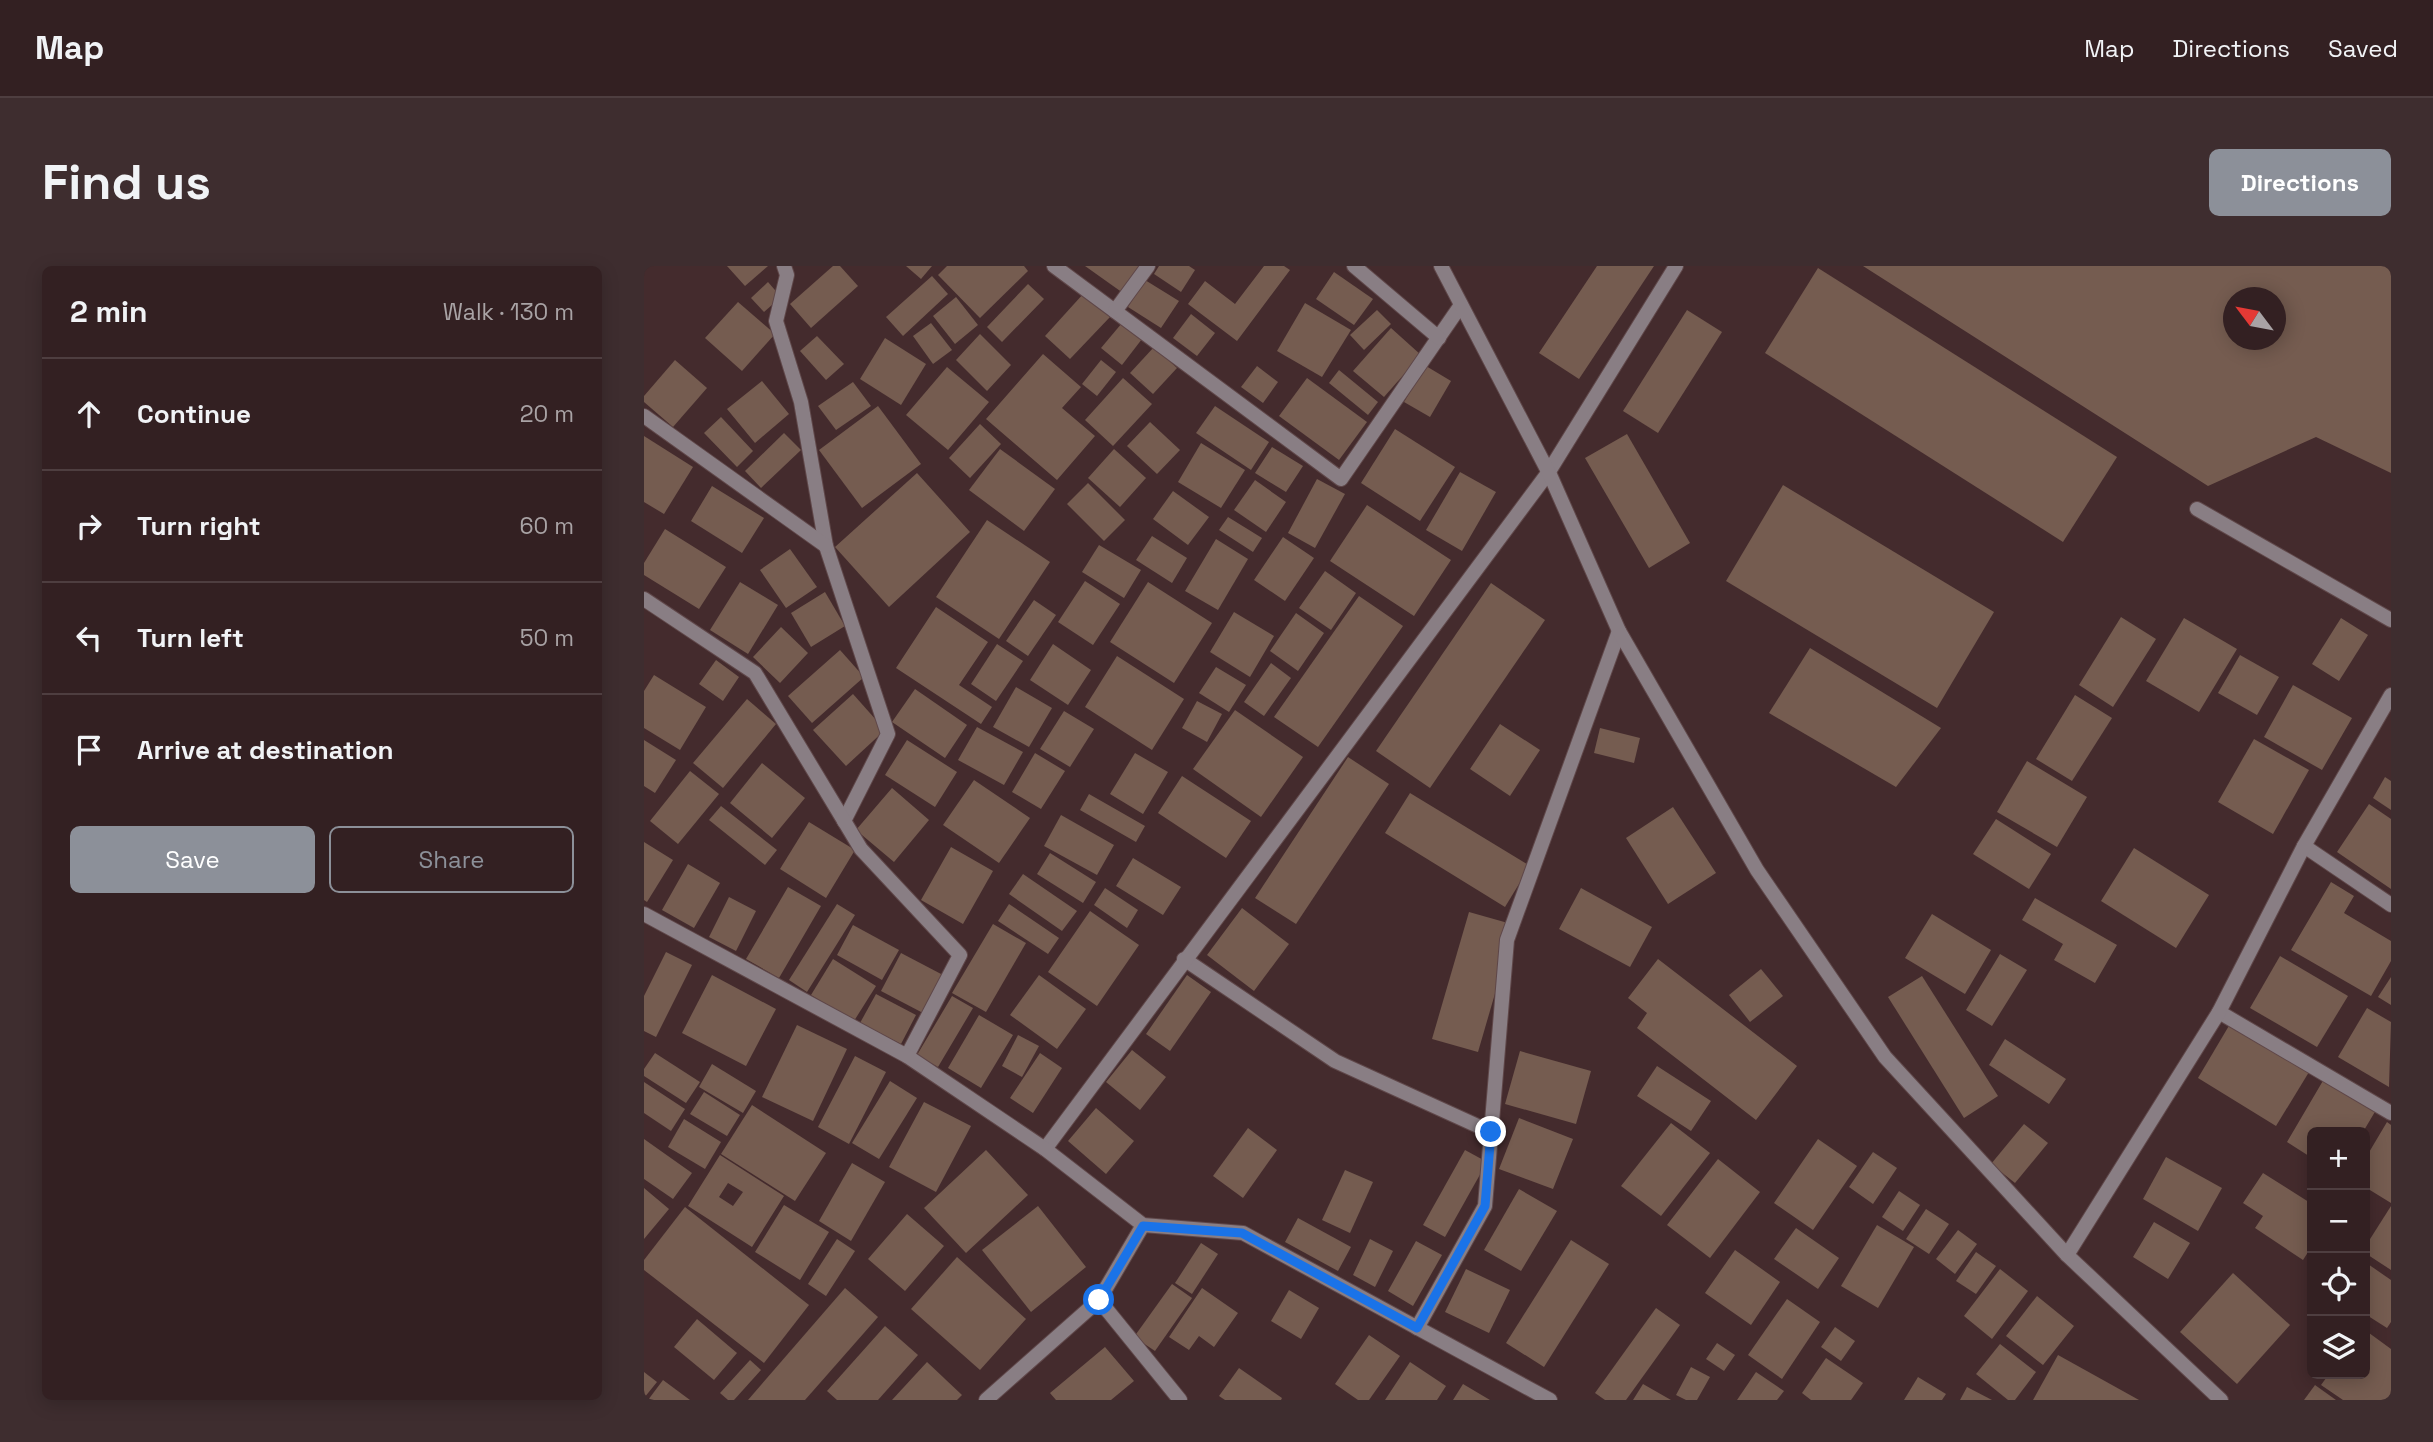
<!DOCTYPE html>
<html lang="en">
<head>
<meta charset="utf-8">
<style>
  body { margin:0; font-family:"Space Grotesk",sans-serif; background:#3e2d2f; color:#f1f3f6 }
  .controls { position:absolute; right:21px; bottom:21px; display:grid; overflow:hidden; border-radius:10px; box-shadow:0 4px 18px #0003 }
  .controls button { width:63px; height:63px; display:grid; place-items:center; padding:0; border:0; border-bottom:2px solid #4e3e40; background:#332022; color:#f1f3f6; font:35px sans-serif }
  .compass { position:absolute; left:1579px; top:21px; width:63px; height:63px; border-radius:50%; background:#332022; box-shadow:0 4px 18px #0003; rotate:302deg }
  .stop { position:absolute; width:21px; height:21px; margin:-16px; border:5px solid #1a73e8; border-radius:50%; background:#fff }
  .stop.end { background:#1a73e8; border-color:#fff; box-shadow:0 2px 7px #0008 }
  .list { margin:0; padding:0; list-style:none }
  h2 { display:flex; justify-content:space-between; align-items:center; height:91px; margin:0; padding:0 28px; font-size:30px }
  h2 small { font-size:23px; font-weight:400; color:#a9a3a5 }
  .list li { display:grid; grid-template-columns:46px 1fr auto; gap:21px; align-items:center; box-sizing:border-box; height:112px; padding:0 28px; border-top:2px solid #4e3e40 }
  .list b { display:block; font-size:26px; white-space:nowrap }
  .list em { font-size:23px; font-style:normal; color:#a9a3a5 }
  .actions { display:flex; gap:14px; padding:21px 28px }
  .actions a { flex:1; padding:16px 0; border:2px solid #8c9099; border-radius:10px; text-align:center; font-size:24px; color:#8c9099 }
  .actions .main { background:#8c9099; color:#fff }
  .icon { flex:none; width:38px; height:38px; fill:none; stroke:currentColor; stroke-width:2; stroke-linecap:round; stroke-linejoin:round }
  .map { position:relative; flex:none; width:1747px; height:1134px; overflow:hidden; border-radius:10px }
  header { display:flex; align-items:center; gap:42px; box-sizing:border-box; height:98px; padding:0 35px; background:#332022; border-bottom:2px solid #4e3e40 }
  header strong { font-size:33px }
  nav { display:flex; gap:38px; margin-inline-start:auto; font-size:24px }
  .intro { display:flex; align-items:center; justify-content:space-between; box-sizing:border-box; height:168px; padding:0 42px }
  h1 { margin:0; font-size:49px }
  .button { padding:18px 32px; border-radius:10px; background:#8c9099; color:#fff; font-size:24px; font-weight:700 }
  main { display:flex; gap:42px; padding:0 42px }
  aside { flex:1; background:#332022; border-radius:10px; box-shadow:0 4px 18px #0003 }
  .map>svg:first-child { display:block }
</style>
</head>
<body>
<header>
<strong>Map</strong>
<nav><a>Map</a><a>Directions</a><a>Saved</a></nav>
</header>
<div class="intro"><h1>Find us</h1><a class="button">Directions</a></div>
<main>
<aside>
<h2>2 min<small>Walk · 130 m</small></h2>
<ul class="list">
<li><svg class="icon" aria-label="ahead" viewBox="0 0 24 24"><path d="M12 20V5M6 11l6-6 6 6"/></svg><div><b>Continue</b></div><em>20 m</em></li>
<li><svg class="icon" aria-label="right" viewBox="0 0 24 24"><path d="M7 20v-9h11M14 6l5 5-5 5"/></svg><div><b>Turn right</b></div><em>60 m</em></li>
<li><svg class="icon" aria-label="left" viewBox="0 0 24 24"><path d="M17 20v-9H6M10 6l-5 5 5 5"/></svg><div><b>Turn left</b></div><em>50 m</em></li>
<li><svg class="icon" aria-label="arrive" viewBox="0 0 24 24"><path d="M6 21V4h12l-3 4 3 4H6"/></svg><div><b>Arrive at destination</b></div></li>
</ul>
<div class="actions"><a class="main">Save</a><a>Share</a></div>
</aside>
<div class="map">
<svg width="1747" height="1134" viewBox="0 0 1747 1134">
  <rect width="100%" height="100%" fill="#442b2d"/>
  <g fill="#755c50" fill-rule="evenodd">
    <path d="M83,0H124L101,20Z"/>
    <path d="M189,0H196L214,20L167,62L146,38Z"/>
    <path d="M262,0H288L277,13Z"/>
    <path d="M303,0H380L384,5L336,52L294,9Z"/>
    <path d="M441,0H498L479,27Z"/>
    <path d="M515,0H545L551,4L537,26L510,8Z"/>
    <path d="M620,0H640L646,4L593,75L544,38L561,15L591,38Z"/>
    <path d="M953,0H1010L935,113L895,87Z"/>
    <path d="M1219,0H1747V207L1672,171L1564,220ZM1590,32H1632V74H1590Z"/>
    <path d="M1174,2L1473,191L1419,276L1121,87Z"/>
    <path d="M690,6L729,33L710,59L672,33Z"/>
    <path d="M288,10L304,28L259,70L242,51Z"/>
    <path d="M501,14L535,35L517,62L484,41Z"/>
    <path d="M124,16L137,31L120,46L107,32Z"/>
    <path d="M384,18L400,33L358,76L343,61Z"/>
    <path d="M440,27L466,51L426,93L401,70Z"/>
    <path d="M312,31L334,59L311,78L289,50Z"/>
    <path d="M94,36L131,68L98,105L61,72Z"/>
    <path d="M661,37L707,64L678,111L633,85Z"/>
    <path d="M733,44L747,58L720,84L706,69Z"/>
    <path d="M1043,44L1078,66L1014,167L979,145Z"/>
    <path d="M547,48L571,67L553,90L529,72Z"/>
    <path d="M287,57L308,84L289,98L269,70Z"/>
    <path d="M478,57L498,73L478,99L457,82Z"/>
    <path d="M747,62L777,89L740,131L709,105Z"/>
    <path d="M336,68L367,99L343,125L312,94Z"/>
    <path d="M173,70L200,98L182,114L156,85Z"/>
    <path d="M241,72L282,98L257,139L216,113Z"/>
    <path d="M510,81L533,102L509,128L486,107Z"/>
    <path d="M399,88L437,121L418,142L451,170L413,214L342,153Z"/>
    <path d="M31,94L63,122L29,161L0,136V130Z"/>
    <path d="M457,94L472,106L453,130L438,118Z"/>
    <path d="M613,100L634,116L619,137L597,121Z"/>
    <path d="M782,100L807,115L786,151L760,136Z"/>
    <path d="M303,101L345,136L304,184L262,149Z"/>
    <path d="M695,104L734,136L724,149L685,117Z"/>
    <path d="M479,112L508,138L469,180L441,154Z"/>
    <path d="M663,112L723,156L695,194L635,150Z"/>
    <path d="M118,115L145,148L111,177L83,143Z"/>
    <path d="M209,116L227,140L192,164L174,140Z"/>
    <path d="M234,140L277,198L218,242L175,184Z"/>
    <path d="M571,140L625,176L607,204L552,167Z"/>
    <path d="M77,151L109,185L93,201L60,167Z"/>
    <path d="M506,156L536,184L513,208L483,180Z"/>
    <path d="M336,158L357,178L326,212L305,192Z"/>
    <path d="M751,163L811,201L776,255L717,217Z"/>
    <path d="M140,167L157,184L117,222L101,205Z"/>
    <path d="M983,168L1046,277L1005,302L941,192Z"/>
    <path d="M0,170L49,201L20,248L0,236Z"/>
    <path d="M557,177L601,204L577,242L534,216Z"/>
    <path d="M628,181L659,200L642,226L611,207Z"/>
    <path d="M356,183L411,223L380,265L325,224Z"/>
    <path d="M470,183L502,212L476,241L444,212Z"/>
    <path d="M816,206L852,226L818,285L782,264Z"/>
    <path d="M273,207L326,266L245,341L191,281Z"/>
    <path d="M673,213L701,228L671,282L644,267Z"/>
    <path d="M611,214L642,236L622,266L590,244Z"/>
    <path d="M444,217L481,254L460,275L423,238Z"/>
    <path d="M1139,219L1350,346L1293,442L1082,315Z"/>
    <path d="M68,220L120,252L98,287L47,255Z"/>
    <path d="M529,225L565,251L544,279L509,253Z"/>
    <path d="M723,239L807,294L770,350L686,295Z"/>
    <path d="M584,251L618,272L609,286L575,264Z"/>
    <path d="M343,254L406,296L355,373L292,331Z"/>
    <path d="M21,263L82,301L55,343L0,309V297Z"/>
    <path d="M508,270L543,292L528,317L492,294Z"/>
    <path d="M639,271L670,292L641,335L610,314Z"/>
    <path d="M572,273L604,293L574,344L541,325Z"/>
    <path d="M455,279L497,304L480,332L438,306Z"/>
    <path d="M146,283L173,321L142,342L116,304Z"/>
    <path d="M681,305L712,327L687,364L655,342Z"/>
    <path d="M441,315L476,338L449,379L414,356Z"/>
    <path d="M96,316L134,339L104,388L66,364Z"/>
    <path d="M504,316L568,357L530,417L466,376Z"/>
    <path d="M847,317L901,354L786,522L732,485Z"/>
    <path d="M181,326L201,360L167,381L147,347Z"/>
    <path d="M715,330L759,360L674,481L630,451Z"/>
    <path d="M390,334L412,349L384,390L362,375Z"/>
    <path d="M292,341L344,376L315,419L348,441L337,458L252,402Z"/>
    <path d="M590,346L630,370L606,411L566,386Z"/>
    <path d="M652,347L680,367L654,405L626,385Z"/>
    <path d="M1477,351L1512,373L1469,441L1435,419Z"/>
    <path d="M1540,352L1593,383L1555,446L1502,415Z"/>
    <path d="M1697,352L1724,369L1695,415L1668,398Z"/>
    <path d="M137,361L164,387L136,417L109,391Z"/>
    <path d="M353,378L379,395L352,435L327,418Z"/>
    <path d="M409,378L447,404L424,439L386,414Z"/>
    <path d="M1166,382L1297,462L1252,521L1125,447Z"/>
    <path d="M196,384L220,411L168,457L144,430Z"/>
    <path d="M1596,389L1635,411L1613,449L1574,427Z"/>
    <path d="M473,390L540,433L508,484L441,441Z"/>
    <path d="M72,394L95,411L79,435L55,418Z"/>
    <path d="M627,397L647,412L620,450L600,436Z"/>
    <path d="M572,401L602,419L585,446L555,427Z"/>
    <path d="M10,409L62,441L36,484L0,462V425Z"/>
    <path d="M1649,419L1708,452L1678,504L1620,471Z"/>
    <path d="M372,421L408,442L385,481L349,461Z"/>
    <path d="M271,423L323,459L301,492L248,456Z"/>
    <path d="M209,428L241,464L202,500L169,464Z"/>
    <path d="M1431,429L1468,452L1428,515L1392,493Z"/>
    <path d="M103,433L132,458L79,522L49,497Z"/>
    <path d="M553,435L578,448L563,476L538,462Z"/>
    <path d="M591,444L659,491L617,551L549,503Z"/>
    <path d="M420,445L450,463L426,501L396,483Z"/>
    <path d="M856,458L896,484L866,530L826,503Z"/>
    <path d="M333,461L379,486L360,519L314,494Z"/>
    <path d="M956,462L996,472L990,497L950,487Z"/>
    <path d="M1610,473L1665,504L1629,568L1574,536Z"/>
    <path d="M0,474L32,494L11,527L0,520Z"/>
    <path d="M263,474L313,506L291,541L241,509Z"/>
    <path d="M391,487L421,505L397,543L368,526Z"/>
    <path d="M491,487L524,506L499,548L466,528Z"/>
    <path d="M704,491L745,518L652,658L611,632Z"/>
    <path d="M1383,495L1443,531L1413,581L1353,546Z"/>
    <path d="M118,497L161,532L128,572L86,537Z"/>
    <path d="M46,505L75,528L34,578L6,555Z"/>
    <path d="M538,510L607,555L582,592L514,547Z"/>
    <path d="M1741,511L1747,515V544L1729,532Z"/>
    <path d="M330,514L386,552L355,597L299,559Z"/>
    <path d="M248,522L285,554L250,596L212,564Z"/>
    <path d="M766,527L886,600L861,641L741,567Z"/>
    <path d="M445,528L501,560L492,576L436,544Z"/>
    <path d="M1725,538L1747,553V623L1693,586Z"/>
    <path d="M77,540L133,584L121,599L65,554Z"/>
    <path d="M1029,541L1072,607L1024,638L982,572Z"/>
    <path d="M417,549L470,579L453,609L400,580Z"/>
    <path d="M1352,553L1407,588L1385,623L1329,588Z"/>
    <path d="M165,556L211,584L182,632L136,603Z"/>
    <path d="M0,576L29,594L3,636L0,634Z"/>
    <path d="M307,581L349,605L319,658L277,634Z"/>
    <path d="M1490,582L1565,629L1532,682L1457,635Z"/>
    <path d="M406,587L452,616L439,637L393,608Z"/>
    <path d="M489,592L537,621L519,649L472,620Z"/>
    <path d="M44,598L76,617L50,662L18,644Z"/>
    <path d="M379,608L433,645L418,665L365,628Z"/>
    <path d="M1687,616L1710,630L1700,647L1747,675V695L1727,730L1647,684Z"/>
    <path d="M144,621L177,640L135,712L102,693Z"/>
    <path d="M461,622L494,644L483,662L450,639Z"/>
    <path d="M937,622L1008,661L986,701L915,663Z"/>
    <path d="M85,631L112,645L92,685L65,671Z"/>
    <path d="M1391,632L1473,679L1451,717L1410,694L1419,678L1378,654Z"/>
    <path d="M193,638L211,649L163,726L145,714Z"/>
    <path d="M365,638L415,672L404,688L354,655Z"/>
    <path d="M598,642L645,678L610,725L563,689Z"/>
    <path d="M446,645L495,679L453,740L404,706Z"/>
    <path d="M825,646L871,659L834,786L788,773Z"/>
    <path d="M1288,648L1347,684L1321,728L1261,692Z"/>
    <path d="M349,658L382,677L342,746L308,727Z"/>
    <path d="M209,659L255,684L238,714L193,689Z"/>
    <path d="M22,686L48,699L12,771L0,765V730Z"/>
    <path d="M257,687L299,709L279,747L237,725Z"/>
    <path d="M1356,688L1383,704L1348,760L1322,744Z"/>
    <path d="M1636,690L1704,730L1673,781L1606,742Z"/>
    <path d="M189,693L232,720L210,755L167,729Z"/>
    <path d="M1014,693L1153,800L1112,854L993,762L1003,747L984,732Z"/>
    <path d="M1117,703L1139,730L1106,756L1085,729Z"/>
    <path d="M68,709L132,743L102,800L38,767Z"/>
    <path d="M395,709L442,743L413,783L366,749Z"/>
    <path d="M543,709L567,726L526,785L502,768Z"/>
    <path d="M1278,710L1354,830L1320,852L1244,731Z"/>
    <path d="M1747,711V739L1734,731Z"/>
    <path d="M232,728L272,749L257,778L216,757Z"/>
    <path d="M308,730L329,742L294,801L273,789Z"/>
    <path d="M1723,742L1747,756L1745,821L1694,791Z"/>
    <path d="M335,749L369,769L337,822L304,802Z"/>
    <path d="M1586,758L1665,806L1632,860L1554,812Z"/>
    <path d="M153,759L203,783L169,855L118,831Z"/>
    <path d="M374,769L395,780L378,811L358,800Z"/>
    <path d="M1361,773L1422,813L1405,838L1345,799Z"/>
    <path d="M488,784L522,811L496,844L462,816Z"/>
    <path d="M876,785L947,805L932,858L861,838Z"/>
    <path d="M11,787L56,816L42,837L0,810V803Z"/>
    <path d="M396,787L418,802L389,847L366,832Z"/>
    <path d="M211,790L242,806L205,878L174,861Z"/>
    <path d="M68,798L112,825L99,847L55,821Z"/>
    <path d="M1013,800L1067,835L1047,865L993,830Z"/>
    <path d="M1680,813L1732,844L1719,866H1668V892L1643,876Z"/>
    <path d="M246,815L273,832L235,893L208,877Z"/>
    <path d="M0,816L41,843L27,865L0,847Z"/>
    <path d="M60,826L96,849L83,870L46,848Z"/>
    <path d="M280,836L327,860L292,926L245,901Z"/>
    <path d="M108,839L182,887L151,935L77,888Z"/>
    <path d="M452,842L490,875L462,908L424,875Z"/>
    <path d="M875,852L929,873L909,923L855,903Z"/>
    <path d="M40,853L77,876L61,903L24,881Z"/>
    <path d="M1743,856L1747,859V937L1721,921V893Z"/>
    <path d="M1027,857L1066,887L1017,950L977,920Z"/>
    <path d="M1380,858L1404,877L1371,917L1347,898Z"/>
    <path d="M604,862L633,884L599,932L569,910Z"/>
    <path d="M0,873L48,907L29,933L0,913Z"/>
    <path d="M1174,873L1213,900L1169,964L1130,937Z"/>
    <path d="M342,884L384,929L322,987L280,942Z"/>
    <path d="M821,884L843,896L801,971L779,959Z"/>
    <path d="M1229,886L1253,902L1229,938L1205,921Z"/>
    <path d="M76,889L140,930L108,981L44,940ZM84,917L99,926L89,940L75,931Z"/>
    <path d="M1522,891L1578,922L1554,965L1499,933Z"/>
    <path d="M1074,893L1116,926L1066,992L1023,959Z"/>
    <path d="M208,897L241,916L207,975L175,955Z"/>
    <path d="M701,904L729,916L706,967L678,954Z"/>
    <path d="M1619,907L1668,938V980L1659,994L1611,962L1619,950L1599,937Z"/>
    <path d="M0,922L25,943L0,973Z"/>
    <path d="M875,923L913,945L877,1005L840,984Z"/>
    <path d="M1255,925L1276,939L1259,965L1238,951Z"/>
    <path d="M140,939L185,966L156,1014L111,986Z"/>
    <path d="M394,940L442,1001L387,1046L338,984Z"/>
    <path d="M1747,940V1004L1721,987V981Z"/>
    <path d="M41,941L165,1039L120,1097L0,1004V994Z"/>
    <path d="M1282,943L1305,958L1285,988L1262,973Z"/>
    <path d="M263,948L300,980L261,1025L224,993Z"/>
    <path d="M654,952L707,981L694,1005L641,976Z"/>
    <path d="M1510,956L1546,977L1524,1013L1489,991Z"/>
    <path d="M1233,959L1270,981L1234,1042L1197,1020Z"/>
    <path d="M1152,962L1195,992L1174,1023L1130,993Z"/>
    <path d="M1314,964L1333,978L1311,1008L1292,993Z"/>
    <path d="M193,973L211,985L182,1030L164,1018Z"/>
    <path d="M726,973L749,985L731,1021L709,1009Z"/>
    <path d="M927,974L965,998L900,1101L862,1077Z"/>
    <path d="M772,975L798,989L769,1040L744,1025Z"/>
    <path d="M557,977L574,988L548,1028L531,1017Z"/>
    <path d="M1091,984L1136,1016L1107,1059L1061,1027Z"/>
    <path d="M1332,986L1352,1000L1332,1028L1312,1015Z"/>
    <path d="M313,991L382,1053L336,1104L267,1043Z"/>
    <path d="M1721,996L1747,1014V1056L1743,1062L1721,1048Z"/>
    <path d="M822,1003L866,1024L845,1067L801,1046Z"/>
    <path d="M1356,1003L1384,1025L1348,1073L1320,1050Z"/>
    <path d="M1589,1007L1646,1059L1593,1118L1536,1066Z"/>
    <path d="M528,1018L548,1032L511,1085L490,1071Z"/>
    <path d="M201,1022L234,1051L161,1134H104Z"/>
    <path d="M558,1022L594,1047L570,1081L555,1070L545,1084L525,1071Z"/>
    <path d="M645,1024L675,1042L657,1073L627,1055Z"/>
    <path d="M1393,1030L1430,1060L1399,1099L1362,1070Z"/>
    <path d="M1143,1033L1176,1056L1138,1113L1104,1089Z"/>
    <path d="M1012,1042L1036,1059L982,1134H961L951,1127Z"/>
    <path d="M53,1053L93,1087L70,1114L30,1081Z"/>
    <path d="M241,1060L274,1089L234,1134H193L183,1125Z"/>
    <path d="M1191,1061L1211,1075L1197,1095L1177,1081Z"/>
    <path d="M1721,1064L1747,1083V1134H1699L1677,1119L1685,1108H1721Z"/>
    <path d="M725,1069L756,1090L725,1134H714L691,1118Z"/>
    <path d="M1073,1077L1091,1089L1080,1105L1062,1093Z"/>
    <path d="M1356,1078L1392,1106L1371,1134H1364L1332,1108Z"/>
    <path d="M461,1081L490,1115L467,1134H412L406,1127Z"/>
    <path d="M1414,1089L1495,1134H1389Z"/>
    <path d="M1182,1092L1219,1117L1207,1134H1167L1158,1127Z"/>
    <path d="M106,1094L117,1104L90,1134H84L76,1127Z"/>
    <path d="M283,1096L318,1129L313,1134H248Z"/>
    <path d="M766,1096L802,1120L793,1134H741Z"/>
    <path d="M1047,1101L1066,1111L1053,1134H1042L1032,1129Z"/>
    <path d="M595,1102L638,1132L637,1134H581L575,1130Z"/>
    <path d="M0,1106L13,1116L0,1132Z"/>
    <path d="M1112,1106L1140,1125L1133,1134H1093Z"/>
    <path d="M1274,1111L1302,1128L1298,1134H1260Z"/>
    <path d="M19,1114L46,1134H4Z"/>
    <path d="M819,1118L846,1134H809Z"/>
    <path d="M999,1118L1027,1134H989Z"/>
    <path d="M1671,1119L1692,1134H1660Z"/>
    <path d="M1323,1121L1348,1134H1316Z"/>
  </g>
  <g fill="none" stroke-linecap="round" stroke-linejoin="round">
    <g stroke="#5f4749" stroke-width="16">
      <g id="minor">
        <path d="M140,0L143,9L132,55L157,136L182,280L244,468L200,555"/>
        <path d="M410,0L697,213L817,39"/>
        <path d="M710,0L795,72"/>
        <path d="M471,45L504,0"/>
        <path d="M0,150L182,280"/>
        <path d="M1553,243L1747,354"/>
        <path d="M0,333L111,407L217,583L316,689L263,790"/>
        <path d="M1660,580L1747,639"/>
        <path d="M540,693L691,795L847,866"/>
        <path d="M1575,746L1747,847"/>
        <path d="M401,883L904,207L1032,0"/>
        <path d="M1423,989L1575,746L1660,580L1747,429"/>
        <path d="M773,1062L841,940L863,674L975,365"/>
      </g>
    </g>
    <g stroke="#5f4749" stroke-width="16">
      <g id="tertiary">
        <path d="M797,0L907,211L975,365L1113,604L1241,791L1423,989L1577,1134"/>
        <path d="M0,648L263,790L401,883L499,959L599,967L906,1134"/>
        <path d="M455,1034L536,1134"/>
        <path d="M342,1134L455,1034L499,959"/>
      </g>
    </g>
    <use href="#minor" stroke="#897e84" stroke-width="14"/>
    <use href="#tertiary" stroke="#897e84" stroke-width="14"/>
  </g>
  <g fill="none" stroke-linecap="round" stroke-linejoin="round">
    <path stroke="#1a73e8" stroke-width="9" d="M455,1034L499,960L598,967L773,1062L841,940L847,866"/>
  </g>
</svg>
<div class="controls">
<button>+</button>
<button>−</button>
<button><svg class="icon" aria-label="locate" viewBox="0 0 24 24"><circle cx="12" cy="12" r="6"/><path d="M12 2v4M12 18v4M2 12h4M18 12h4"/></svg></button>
<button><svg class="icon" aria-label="layers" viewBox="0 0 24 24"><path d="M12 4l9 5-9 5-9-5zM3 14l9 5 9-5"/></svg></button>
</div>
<svg class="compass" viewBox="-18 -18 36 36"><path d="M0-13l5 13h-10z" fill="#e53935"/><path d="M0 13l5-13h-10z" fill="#a9a3a5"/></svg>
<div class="stop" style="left:455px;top:1034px"></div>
<div class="stop end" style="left:847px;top:866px"></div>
</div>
</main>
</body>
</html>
